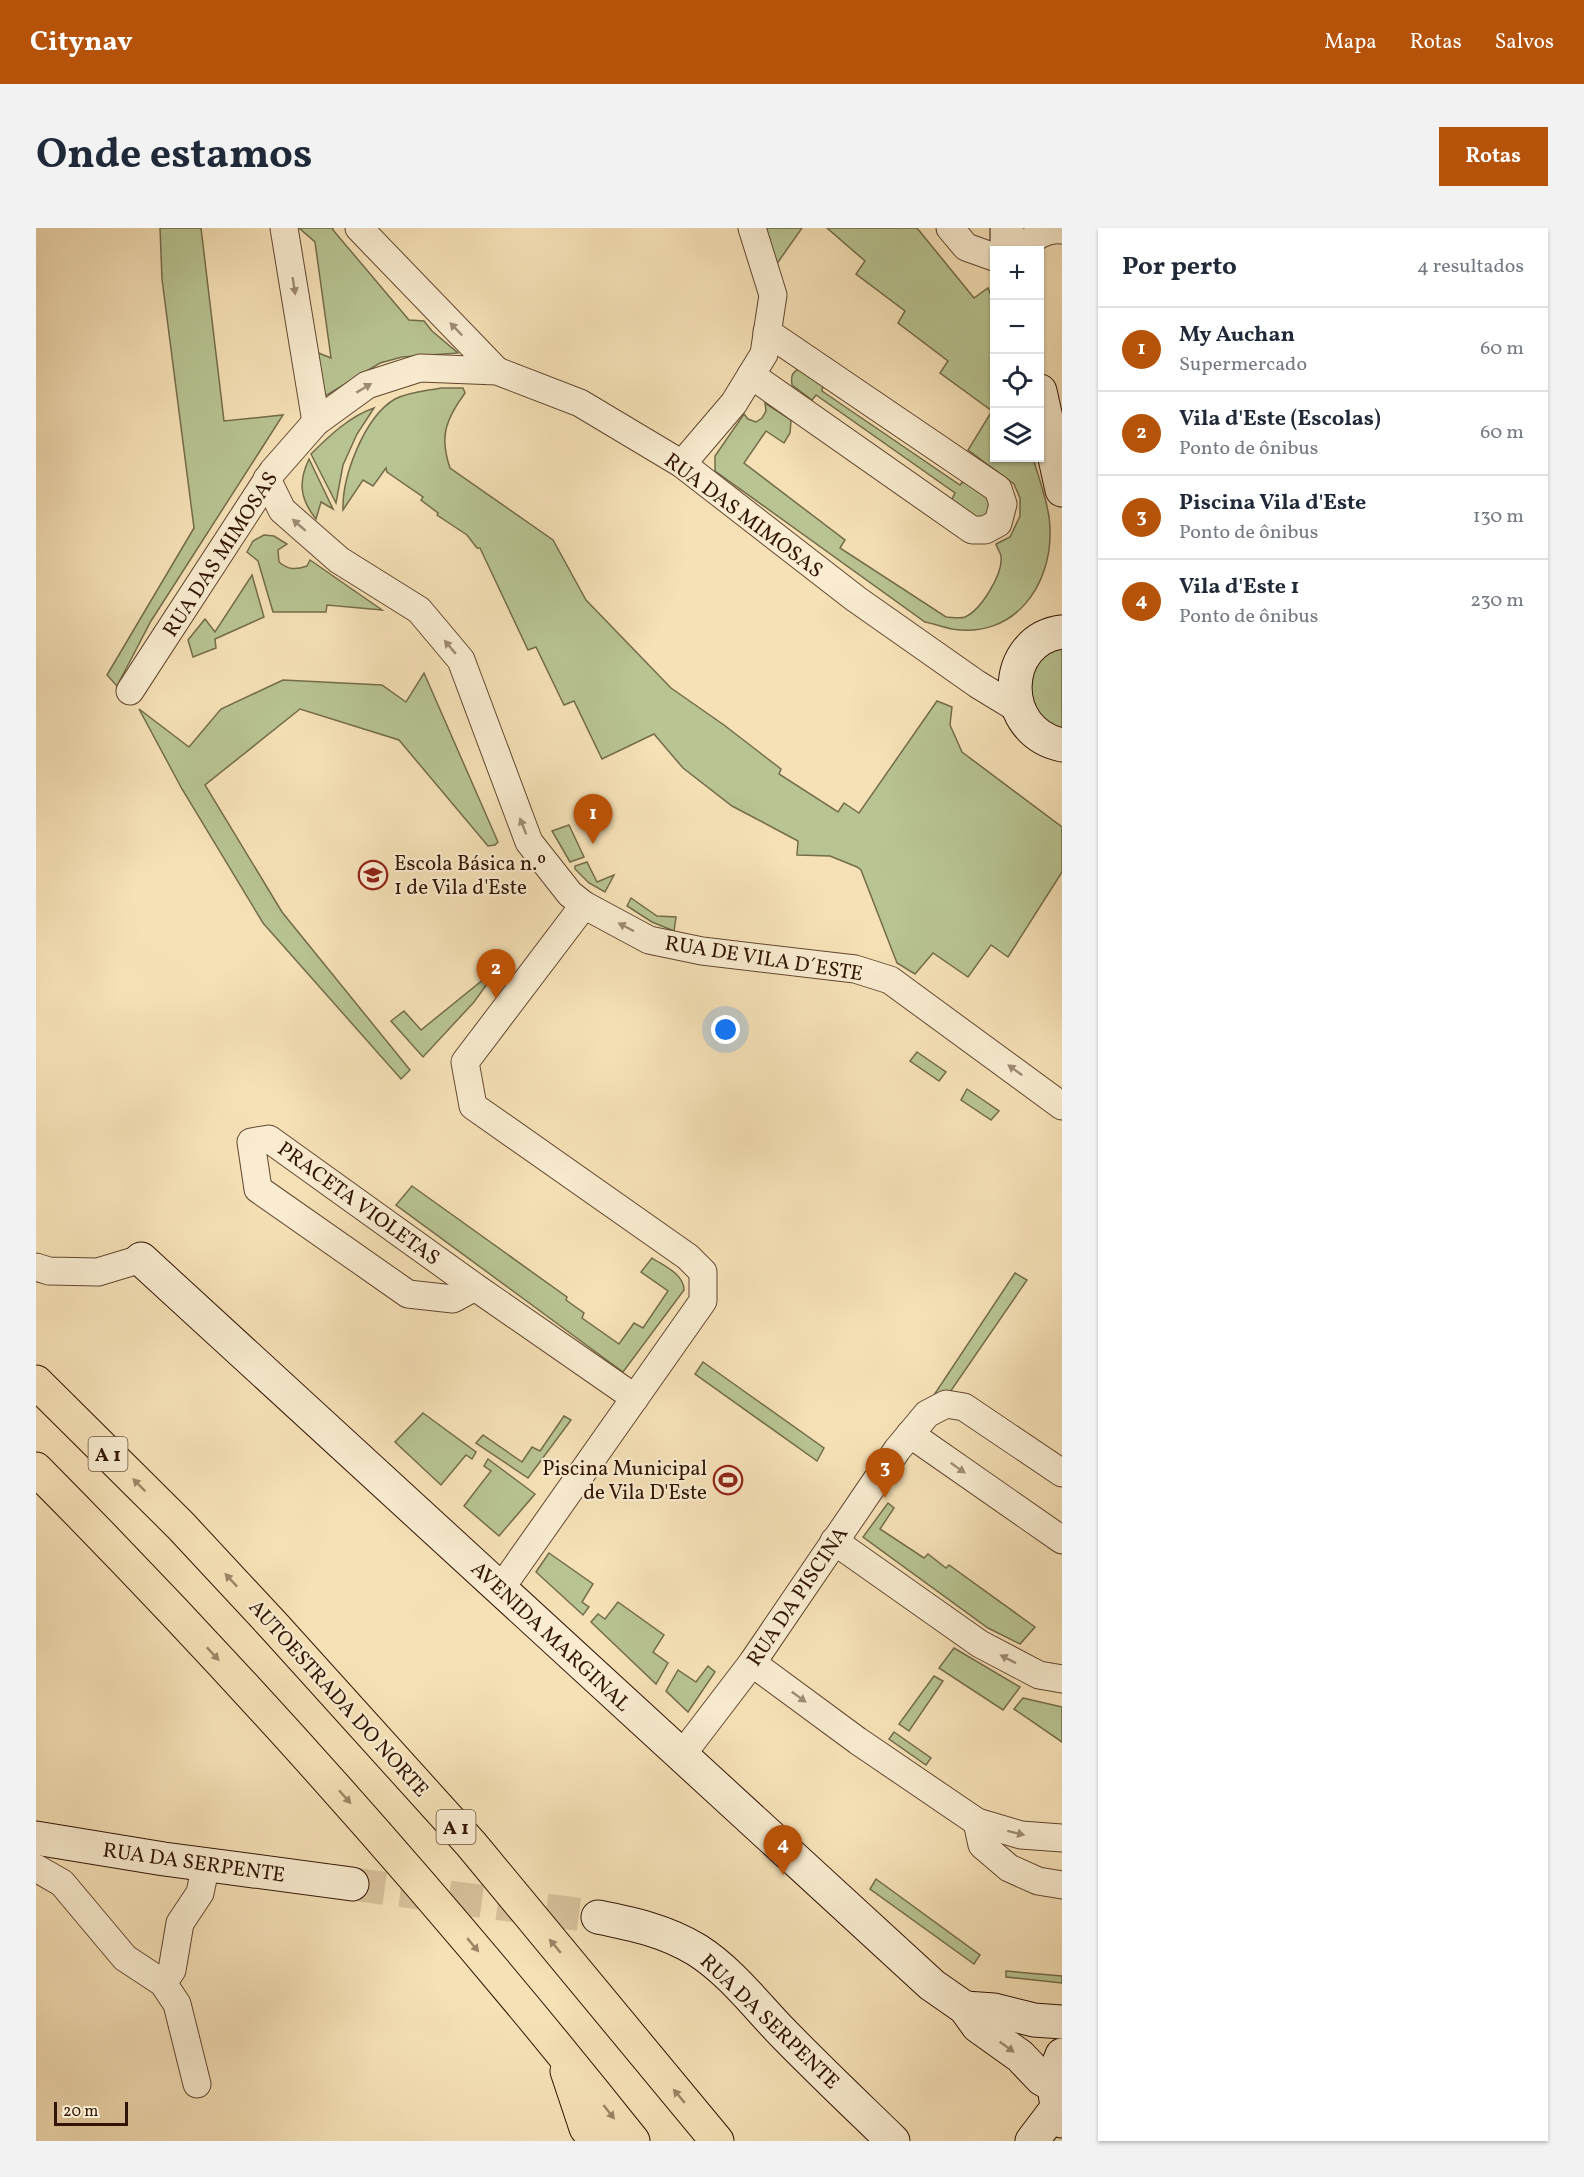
<!DOCTYPE html>
<html lang="pt">
<head>
<meta charset="utf-8">
<style>
  body { margin:0; font-family:Vollkorn,serif; background:#f2f2f3; color:#1f2937 }
  .controls { position:absolute; right:18px; top:18px; display:grid; overflow:hidden; border-radius:0px; box-shadow:0 2px 4px #0004 }
  .controls button { width:54px; height:54px; display:grid; place-items:center; padding:0; border:0; border-bottom:2px solid #e0e1e3; background:#fff; color:#1f2937; font:30px sans-serif }
  .scale { position:absolute; left:18px; bottom:15px; width:74px; box-sizing:border-box; padding-left:6px; border:3px solid #311403; border-top:0; font-size:16px; line-height:21px; white-space:nowrap; color:#311403; -webkit-text-stroke:4px #f9ecd0; paint-order:stroke }
  .you { position:absolute; left:690px; top:802px; width:21px; height:21px; margin:-15px; border:4px solid #fff; border-radius:50%; background:#1a73e8; box-shadow:0 0 0 9px #1a73e833 }
  .badge { display:grid; place-items:center; width:39px; height:39px; border-radius:50%; background:#b45309; color:#fff; font-size:20px; font-weight:700 }
  .pin { position:absolute; translate:-50% -50px; filter:drop-shadow(0 2px 3px #0008) }
  .pin::after { content:''; position:absolute; top:32px; width:21px; height:18px; background:inherit; clip-path:polygon(0 0,100% 0,50% 100%) }
  .list { margin:0; padding:0; list-style:none }
  h2 { display:flex; justify-content:space-between; align-items:center; height:78px; margin:0; padding:0 24px; font-size:26px }
  h2 small { font-size:20px; font-weight:400; color:#747a83 }
  .list li { display:grid; grid-template-columns:39px 1fr auto; gap:18px; align-items:center; box-sizing:border-box; height:84px; padding:0 24px; border-top:2px solid #e0e1e3 }
  .list b { display:block; font-size:22px; white-space:nowrap }
  .list p { margin:0; font-size:20px; white-space:nowrap; color:#747a83 }
  .list em { font-size:20px; font-style:normal; color:#747a83 }
  .icon { flex:none; width:33px; height:33px; fill:none; stroke:currentColor; stroke-width:2; stroke-linecap:round; stroke-linejoin:round }
  .map { position:relative; flex:none; width:1026px; height:1913px; overflow:hidden; border-radius:0px }
  header { display:flex; align-items:center; gap:36px; box-sizing:border-box; height:84px; padding:0 30px; background:#b45309; color:#fff }
  header strong { font-size:28px }
  nav { display:flex; gap:33px; margin-inline-start:auto; font-size:21px }
  .intro { display:flex; align-items:center; justify-content:space-between; box-sizing:border-box; height:144px; padding:0 36px }
  h1 { margin:0; font-size:42px }
  .button { padding:15px 27px; border-radius:0px; background:#b45309; color:#fff; font-size:21px; font-weight:700 }
  main { display:flex; gap:36px; padding:0 36px }
  aside { flex:1; background:#fff; border-radius:0px; box-shadow:0 2px 4px #0004 }
  .map>svg:first-child { display:block }
</style>
</head>
<body>
<header>
<strong>Citynav</strong>
<nav><a>Mapa</a><a>Rotas</a><a>Salvos</a></nav>
</header>
<div class="intro"><h1>Onde estamos</h1><a class="button">Rotas</a></div>
<main>
<div class="map">
<svg width="1026" height="1913" viewBox="0 0 1026 1913">
  <rect width="100%" height="100%" fill="#f6e1b7"/>
  <filter id="stains"><feTurbulence type="fractalNoise" baseFrequency=".00333" numOctaves="4"/><feColorMatrix values="0 0 0 0 .2 0 0 0 0 .09 0 0 0 0 .02 0 0 0 .5 -.17"/></filter>
  <radialGradient id="worn" r=".72"><stop offset=".6" stop-color="#630" stop-opacity="0"/><stop offset="1" stop-color="#630" stop-opacity=".3"/></radialGradient>
  <g fill="#b8c492" stroke="#746c4a" stroke-width="1.5">
    <path d="M124,0H165L188,193L247,187L115,393L81,458L71,447L158,300L126,51Z"/>
    <path d="M263,0H297V2L373,92L388,93L396,103L422,125L366,129L344,135L286,170L280,124L295,130L279,14Z"/>
    <path d="M725,0H766L740,37Z"/>
    <path d="M791,0H881L938,70L952,60L958,75V230H997C1003,251 1014,280 1014,301C1016,358 978,411 916,401C907,399 898,396 889,394L679,243V228L708,186L712,191L720,194L726,190L730,183L729,175L755,192L754,205L748,215L730,203L708,235L809,312L804,320L910,389C915,389 924,391 929,389C945,382 967,346 965,329C965,325 961,320 960,316L974,309L984,288V270L978,256L932,222L956,183L904,145L912,133L862,95L869,83L820,46L829,33Z"/>
    <path d="M763,141L787,157L786,163L924,257L929,251L957,268L960,284L944,293L913,277L919,265L780,167L776,172L756,157C755,149 755,145 763,141Z"/>
    <path d="M405,160H427L429,165C410,191 403,208 414,240L517,312L550,372L635,460L688,497L745,541L743,546L802,584L808,575L823,585L901,473L916,479L914,497L926,524L1026,599V644L972,729L955,717L932,749L897,725L879,746L861,735L825,642L821,639L794,628L761,627L762,613L696,578L647,540L618,506L566,531L538,473L528,477L500,419L492,422L444,320H441L431,307L401,287L402,285L385,272L387,269L351,244L350,240L337,258L327,252L307,282C306,249 328,189 359,171C373,164 390,163 405,160Z"/>
    <path d="M338,180L321,206L307,237L300,275L275,226C293,208 314,188 338,180Z"/>
    <path d="M273,231L297,281L285,274L280,291C264,271 262,254 273,231Z"/>
    <path d="M228,307L238,308L251,316L242,322L243,334C252,342 260,342 271,338L274,332L346,382L291,377L290,384H237L222,333L211,324L217,313Z"/>
    <path d="M216,347L228,389L179,411L180,420L157,429L152,412L169,391L179,404Z"/>
    <path d="M1026,414V508L999,492L990,447L997,433Z"/>
    <path d="M388,445L462,614L459,617L452,618L363,512L264,481L169,557L246,684L374,842L365,851L227,695L146,561L103,481L153,519L185,481L247,452L346,457L370,474Z"/>
    <path d="M533,597L548,629L534,634L516,603Z"/>
    <path d="M551,634L561,654L578,647L569,664L553,655L539,641V638Z"/>
    <path d="M595,670L621,688L640,689L638,703L616,694L591,678Z"/>
    <path d="M464,738L438,774L387,829L355,793L368,783L385,802Z"/>
    <path d="M881,824L910,844L903,853L874,833Z"/>
    <path d="M931,861L963,883L955,892L925,872Z"/>
    <path d="M376,958L531,1069L530,1072L548,1085L546,1090L583,1116L598,1095L607,1100L632,1063L605,1044L616,1030C628,1038 648,1046 648,1062L587,1144L360,977Z"/>
    <path d="M979,1045L991,1052L912,1167H898Z"/>
    <path d="M667,1134L788,1220L781,1233L659,1146Z"/>
    <path d="M387,1185L440,1224L436,1231L430,1227L405,1257L359,1214Z"/>
    <path d="M528,1188L535,1192L492,1250L440,1215L447,1207L486,1234L496,1219L504,1223Z"/>
    <path d="M452,1231L499,1266L463,1308L428,1278L455,1243L448,1238Z"/>
    <path d="M852,1275L858,1280L844,1301L888,1330L892,1326L910,1340L913,1337L999,1399L984,1416L952,1400L827,1309Z"/>
    <path d="M513,1325L557,1356L546,1374L553,1379L547,1387L500,1344Z"/>
    <path d="M582,1374L628,1407L617,1424L632,1435L620,1456L555,1394L562,1386L569,1391Z"/>
    <path d="M918,1420L984,1459L967,1482L903,1440Z"/>
    <path d="M672,1438L679,1444L652,1484L630,1463L642,1442L660,1454Z"/>
    <path d="M898,1448L907,1453L873,1503L863,1496Z"/>
    <path d="M987,1470L1026,1479V1514L978,1481Z"/>
    <path d="M858,1504L895,1530L890,1537L853,1511Z"/>
    <path d="M840,1651L944,1727L938,1736L834,1661Z"/>
    <path d="M970,1743L1026,1748V1755L970,1749Z"/>
  </g>
  <g fill="none" stroke-linecap="round" stroke-linejoin="round">
    <path stroke="#d8c29c" stroke-width="33" stroke-dasharray="33 16" stroke-linecap="butt" d="M316,1656L562,1689"/>
    <g stroke="#624730" stroke-width="29">
      <g id="street">
        <path d="M248,0L280,194"/>
        <path d="M323,0L461,143"/>
        <path d="M914,0L930,19L958,29"/>
        <path d="M983,22C996,11 1008,0 1026,2"/>
        <path d="M715,147L936,302H949L962,295L967,276L962,261L731,104"/>
        <path d="M646,236L698,175L728,126L737,67L716,0"/>
        <path d="M231,251L246,282L303,332L383,382L425,432L493,614L534,666L548,677L613,712L666,723L819,741L854,752L1026,878"/>
        <path d="M94,463L237,243L280,194L331,157L384,140L461,143L544,175L646,236L820,371L941,456L982,481"/>
        <path d="M0,1039L13,1043L62,1044L105,1031"/>
        <path d="M439,1059L233,911L215,914L222,961L372,1066L417,1071L439,1059L599,1170"/>
        <path d="M874,1206L1026,1312"/>
        <path d="M798,1313L944,1416L1003,1447L1026,1451"/>
        <path d="M465,1360L667,1073V1044L652,1029L437,878L429,834L548,677"/>
        <path d="M716,1435L822,1513L941,1594L985,1607L1026,1610"/>
        <path d="M645,1528L716,1435L861,1222L891,1186L910,1176L928,1179L1026,1245"/>
        <path d="M941,1594L946,1617L973,1640L1002,1653L1026,1657"/>
        <path d="M0,1640L26,1655L89,1730L127,1755L141,1776L161,1856"/>
        <path d="M127,1755L136,1742L144,1695L164,1665L170,1636"/>
      </g>
    </g>
    <g stroke="#311403" stroke-width="35">
      <g id="secondary">
        <path d="M971,22V0"/>
        <path d="M1004,163L1026,262"/>
        <path d="M1026,404C966,411 961,503 1026,517"/>
        <path d="M105,1031L896,1757L929,1780L942,1798L984,1828L1006,1851L1018,1858"/>
        <path d="M0,1610L128,1631L316,1656"/>
        <path d="M562,1689C597,1696 630,1703 661,1722C694,1743 719,1776 746,1804C782,1841 820,1877 857,1913"/>
        <path d="M929,1780L958,1782L998,1792L1026,1794"/>
        <path d="M1026,1827C1016,1849 1017,1871 1026,1893"/>
        <path d="M996,1913L1021,1880"/>
      </g>
    </g>
    <g stroke="#311403" stroke-width="35">
      <g id="highway">
        <path d="M0,1154L145,1298L238,1398L435,1616L681,1913"/>
        <path d="M0,1241C211,1454 410,1678 597,1913"/>
        <path d="M531,1843L550,1900L560,1913"/>
      </g>
    </g>
    <use href="#street" stroke="#f9ecd0" stroke-width="27"/>
    <use href="#secondary" stroke="#f9ecd0" stroke-width="33"/>
    <use href="#highway" stroke="#f6e1b7" stroke-width="33"/>
  </g>
  <defs><path id="oneway-solid" d="M-6-.8H1V-3.2L6.5 0L1 3.2V.8H-6Z" transform="scale(1.5)"/></defs>
  <g fill="#9f8b74">
    <use href="#oneway-solid" transform="translate(258 58) rotate(81)"/>
    <use href="#oneway-solid" transform="translate(420 101) rotate(-134)"/>
    <use href="#oneway-solid" transform="translate(328 160) rotate(-31)"/>
    <use href="#oneway-solid" transform="translate(263 297) rotate(-139)"/>
    <use href="#oneway-solid" transform="translate(414 419) rotate(-130)"/>
    <use href="#oneway-solid" transform="translate(487 598) rotate(-111)"/>
    <use href="#oneway-solid" transform="translate(590 699) rotate(-152)"/>
    <use href="#oneway-solid" transform="translate(979 842) rotate(-144)"/>
    <use href="#oneway-solid" transform="translate(922 1240) rotate(35)"/>
    <use href="#oneway-solid" transform="translate(972 1431) rotate(-153)"/>
    <use href="#oneway-solid" transform="translate(763 1469) rotate(36)"/>
    <use href="#oneway-solid" transform="translate(980 1605) rotate(14)"/>
    <use href="#oneway-solid" transform="translate(971 1819) rotate(36)"/>
  </g>
  <g fill="#9d8566">
    <use href="#oneway-solid" transform="translate(103 1257) rotate(-135)"/>
    <use href="#oneway-solid" transform="translate(195 1352) rotate(-133)"/>
    <use href="#oneway-solid" transform="translate(177 1426) rotate(47)"/>
    <use href="#oneway-solid" transform="translate(309 1569) rotate(48)"/>
    <use href="#oneway-solid" transform="translate(437 1717) rotate(50)"/>
    <use href="#oneway-solid" transform="translate(519 1718) rotate(-130)"/>
    <use href="#oneway-solid" transform="translate(643 1868) rotate(-130)"/>
    <use href="#oneway-solid" transform="translate(573 1884) rotate(52)"/>
  </g>
  <defs>
    <g id="school-ring" transform="scale(1.5)"><circle r="9.5" fill="#f9ecd0" stroke="#8f2418" stroke-width="1.5"/><path d="M0-5L7-2L0 1L-7-2ZM-4 1L0 2.5L4 1V4Q0 6-4 4Z" fill="#8f2418"/></g>
    <g id="stadium-ring" transform="scale(1.5)"><circle r="9.5" fill="#f9ecd0" stroke="#8f2418" stroke-width="1.5"/><path d="M0-5a6.5 5 0 1 0 0 10a6.5 5 0 1 0 0-10ZM-3.5-1.8h7v3.6h-7Z" fill="#8f2418"/></g>
  </defs>
  <g fill-rule="evenodd">
    <use href="#school-ring" x="337" y="647"/>
    <use href="#stadium-ring" x="692" y="1252"/>
  </g>
  <g text-anchor="middle" stroke-width="4.5" stroke-linejoin="round" paint-order="stroke">
    <g fill="#f9ecd0" stroke="#6d5540" stroke-width="1.5">
      <rect x="52.5" y="1209" width="39" height="34" rx="4.5"/>
      <rect x="400.5" y="1582" width="39" height="34" rx="4.5"/>
    </g>
    <g font-size="20" font-weight="bold" fill="#311403">
      <text x="72" y="1233">A 1</text>
      <text x="420" y="1606">A 1</text>
    </g>
    <g font-size="21" fill="#311403" stroke="#f9ecd0">
      <text transform="translate(708 287) rotate(37)" y="7">RUA DAS MIMOSAS</text>
      <text transform="translate(184 326) rotate(-57)" y="7">RUA DAS MIMOSAS</text>
      <text transform="translate(728 730) rotate(9)" y="7">RUA DE VILA D´ESTE</text>
      <text transform="translate(323 975) rotate(36)" y="7">PRACETA VIOLETAS</text>
      <text transform="translate(761 1368) rotate(-56)" y="7">RUA DA PISCINA</text>
      <text transform="translate(515 1408) rotate(43)" y="7">AVENIDA MARGINAL</text>
      <text transform="translate(303 1470) rotate(48)" y="7">AUTOESTRADA DO NORTE</text>
      <text transform="translate(158 1634) rotate(8)" y="7">RUA DA SERPENTE</text>
      <text transform="translate(734 1793) rotate(44)" y="7">RUA DA SERPENTE</text>
    </g>
    <g font-size="21" fill="#311403" stroke="#f9ecd0" text-anchor="start">
      <text x="358" y="642">Escola Básica n.º<tspan x="358" dy="24">1 de Vila d'Este</tspan></text>
      <text x="671" y="1247" text-anchor="end">Piscina Municipal<tspan x="671" dy="24">de Vila D'Este</tspan></text>
    </g>
  </g>
  <rect width="100%" height="100%" filter="url(#stains)"/>
  <rect width="100%" height="100%" fill="url(#worn)"/>
</svg>
<div class="controls">
<button>+</button>
<button>−</button>
<button><svg class="icon" aria-label="locate" viewBox="0 0 24 24"><circle cx="12" cy="12" r="6"/><path d="M12 2v4M12 18v4M2 12h4M18 12h4"/></svg></button>
<button><svg class="icon" aria-label="layers" viewBox="0 0 24 24"><path d="M12 4l9 5-9 5-9-5zM3 14l9 5 9-5"/></svg></button>
</div>
<div class="scale">20 m</div>
<div class="you"></div>
<div class="pin badge" style="left:557px;top:616px">1</div>
<div class="pin badge" style="left:460px;top:771px">2</div>
<div class="pin badge" style="left:849px;top:1270px">3</div>
<div class="pin badge" style="left:747px;top:1647px">4</div>
</div>
<aside>
<h2>Por perto<small>4 resultados</small></h2>
<ul class="list">
<li><span class="badge">1</span><div><b>My Auchan</b><p>Supermercado</p></div><em>60 m</em></li>
<li><span class="badge">2</span><div><b>Vila d'Este (Escolas)</b><p>Ponto de ônibus</p></div><em>60 m</em></li>
<li><span class="badge">3</span><div><b>Piscina Vila d'Este</b><p>Ponto de ônibus</p></div><em>130 m</em></li>
<li><span class="badge">4</span><div><b>Vila d'Este 1</b><p>Ponto de ônibus</p></div><em>230 m</em></li>
</ul>
</aside>
</main>
</body>
</html>
